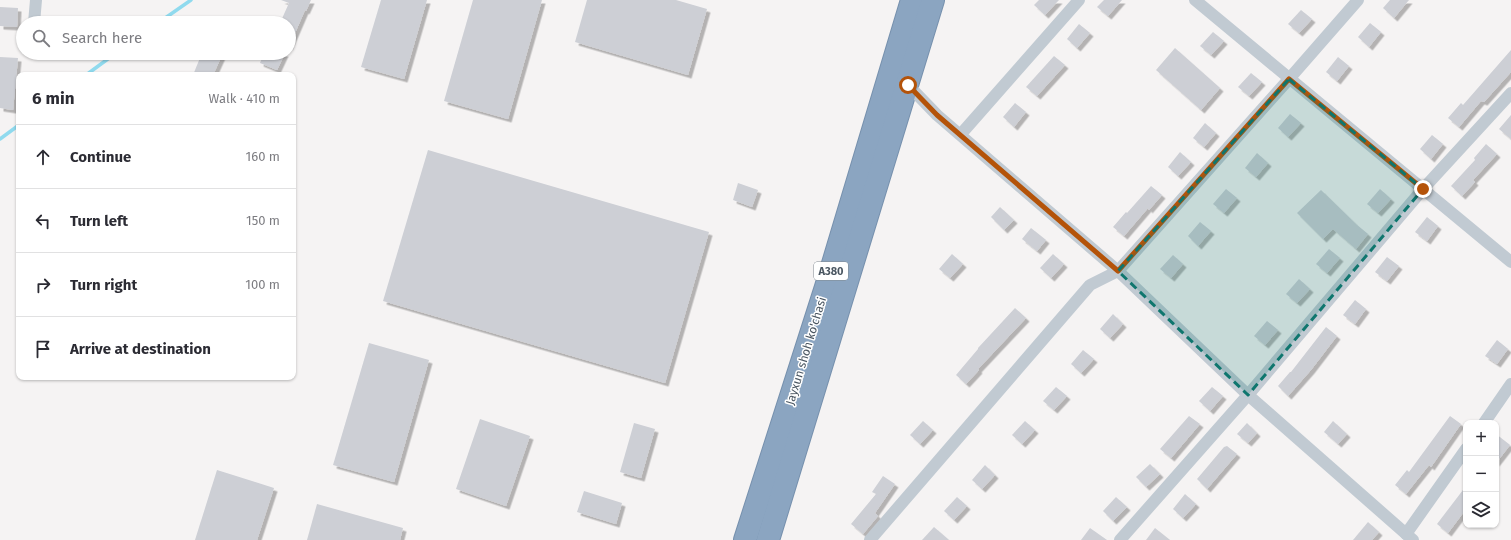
<!DOCTYPE html>
<html lang="en">
<head>
<meta charset="utf-8">
<style>
  body { margin:0; font-family:"Fira Sans",sans-serif; background:#f7f7f7; color:#2b2b33 }
  .controls { position:absolute; right:12px; bottom:12px; display:grid; overflow:hidden; border-radius:8px; box-shadow:0 1px 3px #0004 }
  .controls button { width:36px; height:36px; display:grid; place-items:center; padding:0; border:0; border-bottom:1px solid #e1e1e2; background:#fff; color:#2b2b33; font:20px sans-serif }
  .stop { position:absolute; width:12px; height:12px; margin:-9px; border:3px solid #b45309; border-radius:50%; background:#fff }
  .stop.end { background:#b45309; border-color:#fff; box-shadow:0 1px 4px #0008 }
  .list { margin:0; padding:0; list-style:none }
  h2 { display:flex; justify-content:space-between; align-items:center; height:52px; margin:0; padding:0 16px; font-size:17px }
  h2 small { font-size:13px; font-weight:400; color:#7c7c81 }
  .list li { display:grid; grid-template-columns:26px 1fr auto; gap:12px; align-items:center; box-sizing:border-box; height:64px; padding:0 16px; border-top:1px solid #e1e1e2 }
  .list b { display:block; font-size:15px; white-space:nowrap }
  .list em { font-size:13px; font-style:normal; color:#7c7c81 }
  .icon { flex:none; width:22px; height:22px; fill:none; stroke:currentColor; stroke-width:2; stroke-linecap:round; stroke-linejoin:round }
  .map { position:relative; flex:none; width:1511px; height:540px; overflow:hidden }
  .search { position:absolute; background:#fff; box-shadow:0 1px 3px #0004; left:16px; top:16px; width:280px; height:44px; display:flex; align-items:center; gap:10px; box-sizing:border-box; padding:0 14px; border-radius:22px; color:#7c7c81; font-size:15px }
  .panel { position:absolute; background:#fff; box-shadow:0 1px 3px #0004; left:16px; top:72px; width:280px; height:308px; border-radius:8px }
  .map>svg:first-child { display:block }
</style>
</head>
<body>
<div class="map">
<svg width="1511" height="540" viewBox="0 0 1511 540">
  <defs>
    <filter id="shadow"><feDropShadow dx="3.5" dy="3.5" stdDeviation="0" flood-color="#0004"/></filter>
  </defs>
  <rect width="100%" height="100%" fill="#f5f3f3"/>
  <g fill="none" stroke-linecap="round" stroke-linejoin="round">
    <g stroke="#90daee" stroke-width="3.5">
      <path d="M158,23L191,0"/>
      <path d="M86,75L116,53"/>
      <path d="M0,139L19,125"/>
    </g>
  </g>
  <g fill="#cdcfd5" filter="url(#shadow)">
    <path d="M281,0H311L306,11L305,10L289,47V23H280L289,3Z"/>
    <path d="M381,0H427L404,79L361,67Z"/>
    <path d="M473,0H542L508,119L444,101Z"/>
    <path d="M587,0H676L707,9L688,75L575,42Z"/>
    <path d="M1039,0H1059L1045,15L1034,5Z"/>
    <path d="M1104,0H1122L1108,16L1097,7Z"/>
    <path d="M1390,0H1409L1394,18L1383,8Z"/>
    <path d="M0,7L18,8L17,27L0,26Z"/>
    <path d="M1301,10L1312,19L1299,33L1288,24Z"/>
    <path d="M1370,23L1381,32L1369,47L1358,37Z"/>
    <path d="M1079,24L1090,33L1077,48L1067,39Z"/>
    <path d="M1213,32L1224,41L1211,55L1200,46Z"/>
    <path d="M1175,48L1220,88L1201,110L1156,70Z"/>
    <path d="M1511,50V72L1484,102L1481,101L1459,127L1448,118L1461,103L1463,105Z"/>
    <path d="M202,53H223L213,75H193Z"/>
    <path d="M264,53H285L277,70L260,63Z"/>
    <path d="M1054,56L1065,65L1037,96L1026,87Z"/>
    <path d="M0,57L18,58L13,110L0,108Z"/>
    <path d="M1338,57L1349,66L1337,81L1326,72Z"/>
    <path d="M1251,73L1262,82L1249,96L1238,87Z"/>
    <path d="M1015,103L1026,112L1014,127L1003,117Z"/>
    <path d="M1290,114L1301,123L1288,137L1278,128Z"/>
    <path d="M1511,115V139L1499,129Z"/>
    <path d="M1205,123L1216,133L1204,147L1193,138Z"/>
    <path d="M1432,135L1443,144L1431,159L1420,149Z"/>
    <path d="M1486,144L1497,154L1473,180L1475,182L1462,196L1451,186L1475,160L1474,158Z"/>
    <path d="M428,150L709,232L665,383L383,301Z"/>
    <path d="M1180,152L1191,162L1178,176L1168,167Z"/>
    <path d="M1257,153L1268,163L1256,177L1245,168Z"/>
    <path d="M738,183L758,190L752,207L733,200Z"/>
    <path d="M1151,186L1162,195L1149,210L1148,208L1124,236L1113,227L1126,212L1127,213Z"/>
    <path d="M1226,189L1237,198L1224,213L1213,204Z"/>
    <path d="M1380,189L1391,199L1378,213L1367,204Z"/>
    <path d="M1321,190L1357,225L1368,234L1356,249L1333,229L1323,239L1297,213Z"/>
    <path d="M1000,207L1014,220L1004,230L991,217Z"/>
    <path d="M1427,217L1438,226L1427,241L1415,232Z"/>
    <path d="M1200,222L1211,231L1198,246L1188,236Z"/>
    <path d="M1031,228L1046,240L1037,251L1022,239Z"/>
    <path d="M1329,249L1340,258L1327,273L1316,264Z"/>
    <path d="M952,254L963,264L950,278L939,269Z"/>
    <path d="M1053,254L1064,264L1051,278L1040,268Z"/>
    <path d="M1173,255L1183,264L1171,278L1160,269Z"/>
    <path d="M1387,257L1399,266L1387,281L1375,272Z"/>
    <path d="M1299,279L1310,289L1297,303L1286,294Z"/>
    <path d="M1355,300L1366,309L1355,324L1343,315Z"/>
    <path d="M1015,308L1026,318L978,369L979,370L966,384L956,375L978,349V348Z"/>
    <path d="M1113,314L1123,324L1110,338L1100,329Z"/>
    <path d="M1267,321L1278,330L1265,345L1254,336Z"/>
    <path d="M1326,327L1337,336L1311,370L1288,396L1278,386L1290,372H1291Z"/>
    <path d="M1497,340L1508,349L1497,364L1485,356Z"/>
    <path d="M369,343L429,360L394,482L333,465Z"/>
    <path d="M1083,350L1094,359L1081,373L1071,364Z"/>
    <path d="M1056,387L1067,396L1054,410L1043,401Z"/>
    <path d="M1212,387L1223,396L1210,411L1199,401Z"/>
    <path d="M1189,416L1200,424L1171,458L1160,449Z"/>
    <path d="M1450,416L1461,424L1431,467L1429,465L1406,494L1395,485L1407,470L1409,472Z"/>
    <path d="M480,419L530,436L506,506L456,489Z"/>
    <path d="M923,421L933,430L920,444L910,435Z"/>
    <path d="M1025,421L1035,430L1022,444L1012,435Z"/>
    <path d="M1333,421L1347,434L1338,444L1324,432Z"/>
    <path d="M634,423L655,429L641,478L620,472Z"/>
    <path d="M1247,423L1257,433L1248,443L1237,434Z"/>
    <path d="M1496,434L1510,445L1496,463Z"/>
    <path d="M1227,446L1237,454L1207,489L1197,479L1224,447Z"/>
    <path d="M1150,464L1160,474L1146,487L1136,477Z"/>
    <path d="M985,465L995,475L982,489L972,480Z"/>
    <path d="M217,470L274,488L257,540H195Z"/>
    <path d="M883,476L895,484L875,513L878,516L863,534L851,524L876,494L872,492Z"/>
    <path d="M1466,486V509L1448,533L1437,524Z"/>
    <path d="M584,491L622,503L616,524L577,512Z"/>
    <path d="M1185,494L1196,504L1183,518L1173,509Z"/>
    <path d="M957,497L967,506L954,520L944,511Z"/>
    <path d="M1116,497L1127,507L1113,521L1103,511Z"/>
    <path d="M317,504L403,528L400,540H307Z"/>
    <path d="M1368,522L1379,532L1372,540H1353Z"/>
    <path d="M934,527L949,540H922Z"/>
    <path d="M1090,528L1107,540H1081Z"/>
    <path d="M1155,528L1170,540H1146Z"/>
  </g>
  <g fill="none" stroke-linecap="round" stroke-linejoin="round">
    <g stroke="#7690ad" stroke-width="24">
      <g id="highway">
        <path d="M745,540L826,287L912,0"/>
        <path d="M768,540L933,0"/>
      </g>
    </g>
    <g stroke="#c1cad2" stroke-width="12">
      <path d="M1195,0L1511,262"/>
      <path d="M34,23L36,0"/>
      <path d="M908,85L937,115L1118,271L1248,395L1413,540"/>
      <path d="M961,134L1079,0"/>
      <path d="M1484,423L1511,384"/>
      <path d="M1406,534L1466,449"/>
      <path d="M870,540L1090,285L1118,271L1289,79L1358,0"/>
      <path d="M1120,540L1248,395L1423,189L1511,93"/>
    </g>
    <use href="#highway" stroke="#8ba5c1" stroke-width="22"/>
  </g>
  <g fill="none" stroke-linecap="round" stroke-linejoin="round">
    <path stroke="#b45309" stroke-width="5" d="M908,85L937,115L1118,271L1289,79L1423,189"/>
  </g>
  <path fill="#0f766e" fill-opacity="0.2" stroke="#0f766e" stroke-width="3" stroke-dasharray="8 5" stroke-linejoin="round" d="M1289,79L1423,189L1248,395L1118,271Z"/>
  <g text-anchor="middle" stroke-width="3" stroke-linejoin="round" paint-order="stroke">
    <rect fill="#fff" stroke="#808990" stroke-width="1" x="814" y="262" width="34" height="18" rx="3"/>
    <g font-size="11" font-weight="bold" fill="#4a5661">
      <text x="831" y="275">A380</text>
    </g>
    <g font-size="12" fill="#4a5661" stroke="#fff">
      <text transform="translate(806 351) rotate(-73)" y="4">Jayxun shoh ko'chasi</text>
    </g>
  </g>
</svg>
<div class="controls">
<button>+</button>
<button>−</button>
<button><svg class="icon" aria-label="layers" viewBox="0 0 24 24"><path d="M12 4l9 5-9 5-9-5zM3 14l9 5 9-5"/></svg></button>
</div>
<div class="stop" style="left:908px;top:85px"></div>
<div class="stop end" style="left:1423px;top:189px"></div>
<div class="search"><svg class="icon" aria-label="search" viewBox="0 0 24 24"><circle cx="10" cy="10" r="6"/><path d="M15 15l6 6"/></svg>Search here</div>
<section class="panel">
<h2>6 min<small>Walk · 410 m</small></h2>
<ul class="list">
<li><svg class="icon" aria-label="ahead" viewBox="0 0 24 24"><path d="M12 20V5M6 11l6-6 6 6"/></svg><div><b>Continue</b></div><em>160 m</em></li>
<li><svg class="icon" aria-label="left" viewBox="0 0 24 24"><path d="M17 20v-9H6M10 6l-5 5 5 5"/></svg><div><b>Turn left</b></div><em>150 m</em></li>
<li><svg class="icon" aria-label="right" viewBox="0 0 24 24"><path d="M7 20v-9h11M14 6l5 5-5 5"/></svg><div><b>Turn right</b></div><em>100 m</em></li>
<li><svg class="icon" aria-label="arrive" viewBox="0 0 24 24"><path d="M6 21V4h12l-3 4 3 4H6"/></svg><div><b>Arrive at destination</b></div></li>
</ul>
</section>
</div>
</body>
</html>
